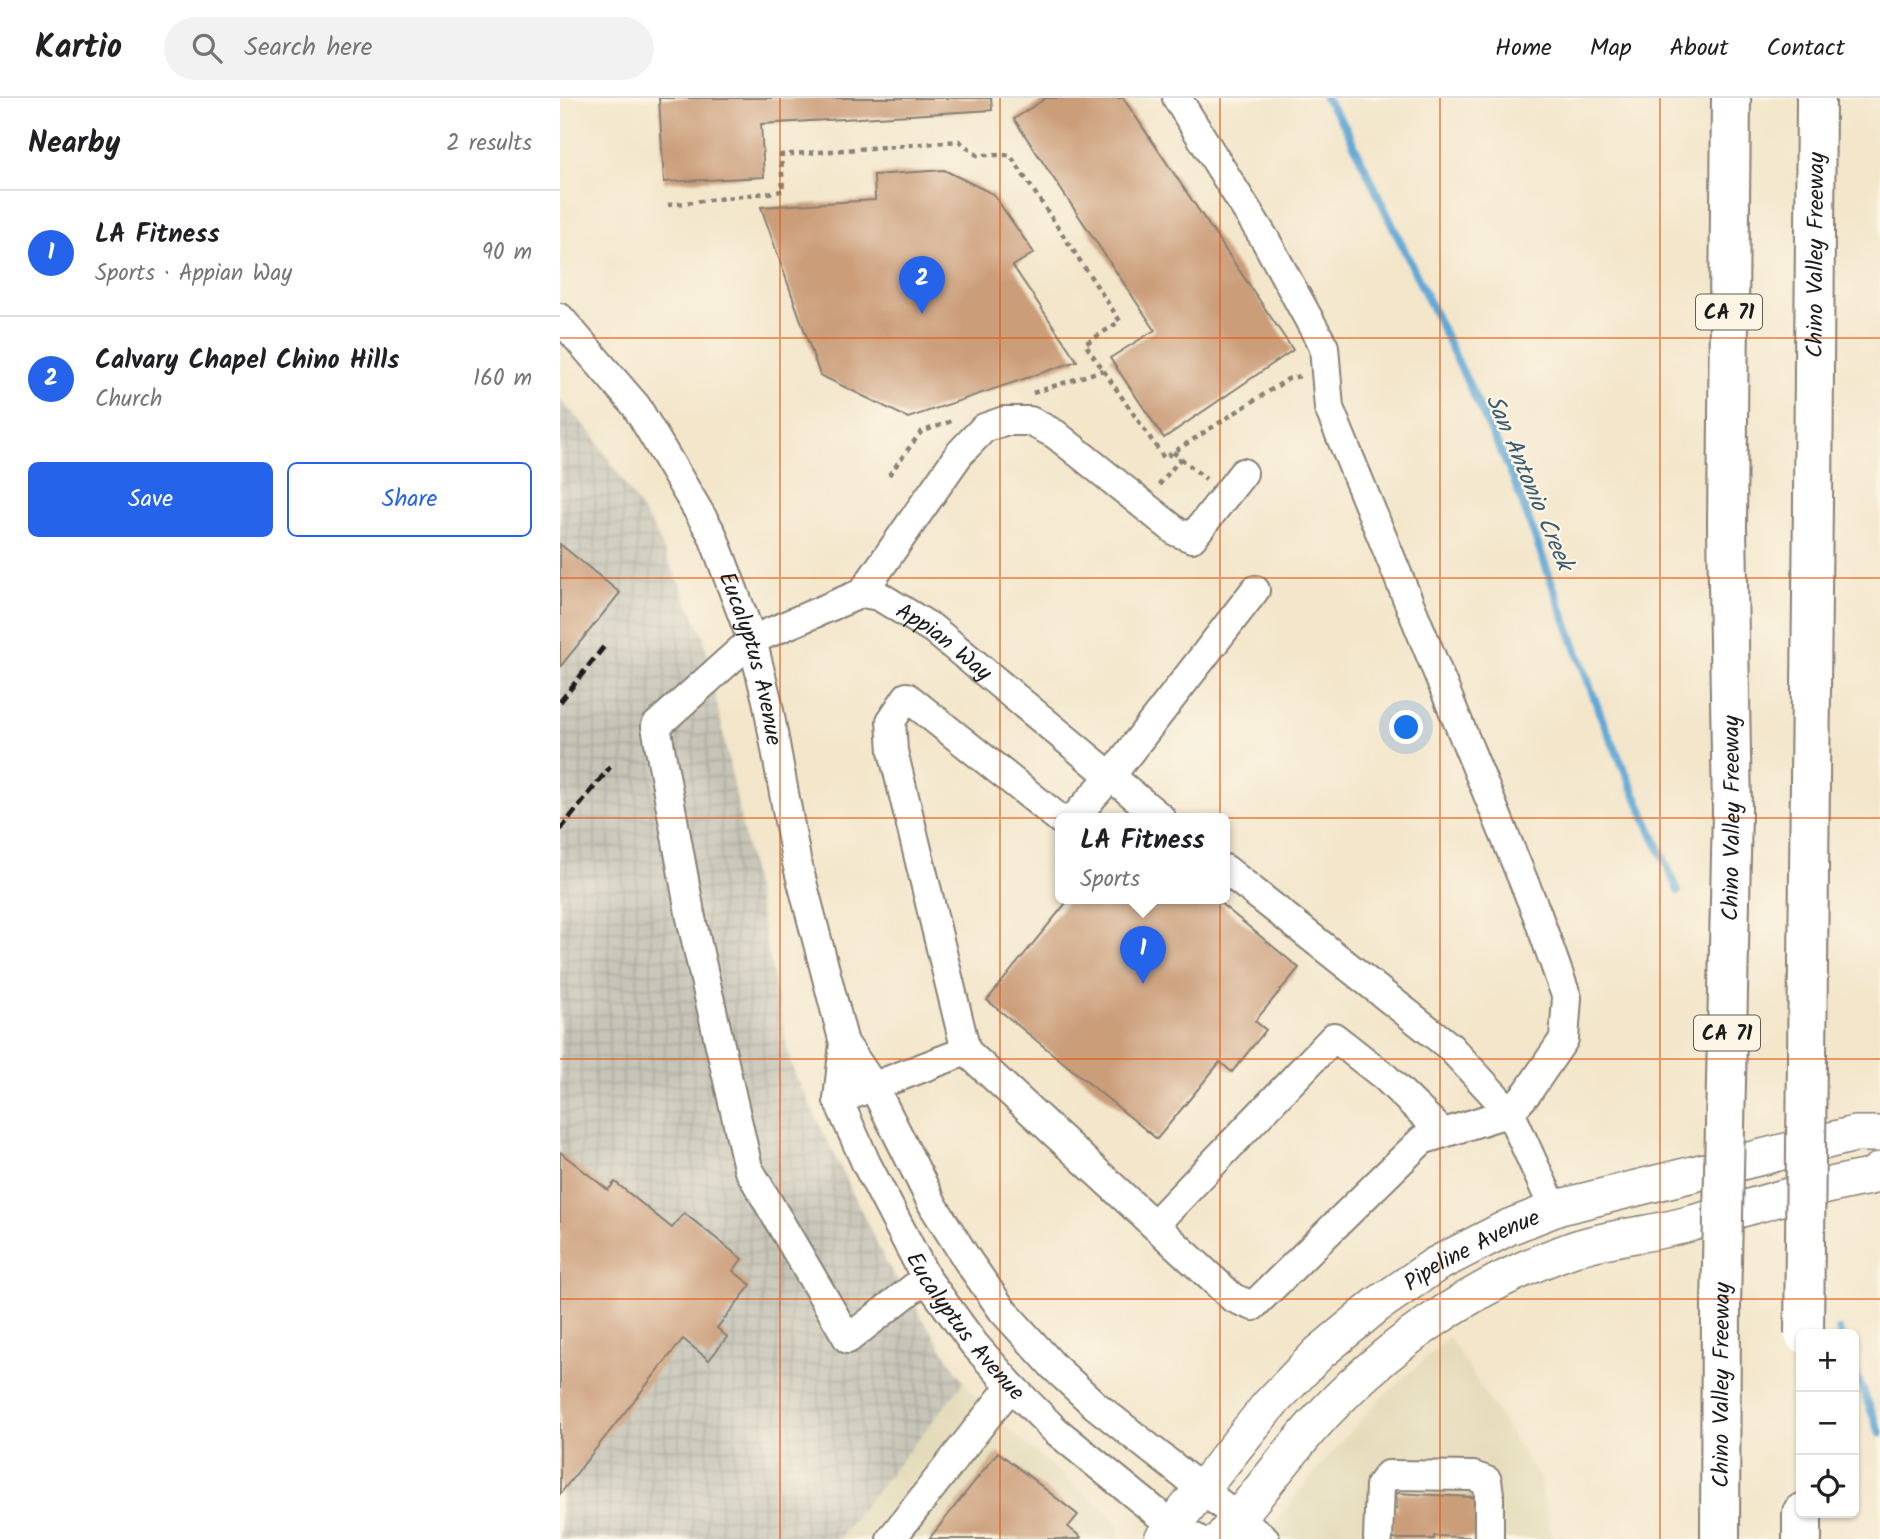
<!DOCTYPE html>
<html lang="en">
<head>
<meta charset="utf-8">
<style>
  body { margin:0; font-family:Kalam,sans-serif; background:#f2f2f2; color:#202124 }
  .controls { position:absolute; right:21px; bottom:21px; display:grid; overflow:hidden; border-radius:10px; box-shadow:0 2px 5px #0004 }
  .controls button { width:63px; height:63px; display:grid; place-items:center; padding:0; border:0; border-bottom:2px solid #e0e0e0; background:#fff; color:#202124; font:35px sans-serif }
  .you { position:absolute; left:847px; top:630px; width:24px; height:24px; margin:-18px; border:5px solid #fff; border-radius:50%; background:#1a73e8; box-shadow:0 0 0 10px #1a73e833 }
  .badge { display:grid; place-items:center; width:46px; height:46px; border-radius:50%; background:#2563eb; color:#fff; font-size:23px; font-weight:700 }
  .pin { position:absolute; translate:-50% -58px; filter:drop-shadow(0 2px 4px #0008) }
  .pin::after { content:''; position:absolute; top:37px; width:24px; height:21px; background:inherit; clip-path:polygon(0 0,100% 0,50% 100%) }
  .popup { position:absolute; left:495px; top:715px; width:175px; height:91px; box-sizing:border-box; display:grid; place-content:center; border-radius:10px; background:#fff; filter:drop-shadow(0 2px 5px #0005); font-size:23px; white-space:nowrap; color:#757577 }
  .popup b { font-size:26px; color:#202124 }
  .popup::after { content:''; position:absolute; left:50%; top:100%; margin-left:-14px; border:14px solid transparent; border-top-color:#fff }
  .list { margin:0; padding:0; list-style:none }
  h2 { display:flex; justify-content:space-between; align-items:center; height:91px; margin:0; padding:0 28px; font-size:30px }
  h2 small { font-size:23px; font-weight:400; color:#757577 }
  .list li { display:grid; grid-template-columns:46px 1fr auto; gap:21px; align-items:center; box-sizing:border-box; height:126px; padding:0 28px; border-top:2px solid #e0e0e0 }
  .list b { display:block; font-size:26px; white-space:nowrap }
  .list p { margin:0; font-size:23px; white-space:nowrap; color:#757577 }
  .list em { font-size:23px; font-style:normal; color:#757577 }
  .actions { display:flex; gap:14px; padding:21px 28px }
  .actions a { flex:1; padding:16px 0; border:2px solid #2563eb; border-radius:10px; text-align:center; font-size:24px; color:#2563eb }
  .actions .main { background:#2563eb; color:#fff }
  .icon { flex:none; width:38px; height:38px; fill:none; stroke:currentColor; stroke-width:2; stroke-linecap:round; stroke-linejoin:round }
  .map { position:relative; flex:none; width:1320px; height:1441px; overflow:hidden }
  header { display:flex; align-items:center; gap:42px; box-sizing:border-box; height:98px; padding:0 35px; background:#fff; border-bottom:2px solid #e0e0e0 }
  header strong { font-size:33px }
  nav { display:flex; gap:38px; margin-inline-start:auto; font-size:24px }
  .search { width:490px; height:63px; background:#f2f2f2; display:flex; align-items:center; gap:18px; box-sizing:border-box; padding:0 24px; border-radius:38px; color:#757577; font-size:26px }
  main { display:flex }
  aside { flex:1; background:#fff }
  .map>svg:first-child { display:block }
</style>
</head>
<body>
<header>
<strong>Kartio</strong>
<div class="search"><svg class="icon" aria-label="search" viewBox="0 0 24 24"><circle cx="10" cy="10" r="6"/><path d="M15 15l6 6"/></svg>Search here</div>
<nav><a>Home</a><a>Map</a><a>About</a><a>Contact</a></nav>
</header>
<main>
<aside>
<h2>Nearby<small>2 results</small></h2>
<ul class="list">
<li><span class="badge">1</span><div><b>LA Fitness</b><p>Sports · Appian Way</p></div><em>90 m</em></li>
<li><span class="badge">2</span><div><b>Calvary Chapel Chino Hills</b><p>Church</p></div><em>160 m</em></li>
</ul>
<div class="actions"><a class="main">Save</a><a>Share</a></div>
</aside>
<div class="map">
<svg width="1320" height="1441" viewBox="0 0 1320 1441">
  <defs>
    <pattern id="industrial-grid" width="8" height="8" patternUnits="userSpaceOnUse" patternTransform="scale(1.75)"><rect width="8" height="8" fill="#c6c5b8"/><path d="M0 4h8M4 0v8" fill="none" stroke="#aaa99e"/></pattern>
  </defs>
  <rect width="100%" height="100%" fill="#fcf5e5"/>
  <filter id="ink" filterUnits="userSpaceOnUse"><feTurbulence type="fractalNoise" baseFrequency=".0143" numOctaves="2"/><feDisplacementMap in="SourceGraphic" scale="14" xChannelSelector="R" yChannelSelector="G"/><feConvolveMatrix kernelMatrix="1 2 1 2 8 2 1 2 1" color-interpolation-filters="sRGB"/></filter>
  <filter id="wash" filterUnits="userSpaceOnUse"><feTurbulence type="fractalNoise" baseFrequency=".00686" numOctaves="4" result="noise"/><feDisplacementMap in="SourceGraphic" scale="28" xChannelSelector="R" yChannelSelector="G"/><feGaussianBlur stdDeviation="1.57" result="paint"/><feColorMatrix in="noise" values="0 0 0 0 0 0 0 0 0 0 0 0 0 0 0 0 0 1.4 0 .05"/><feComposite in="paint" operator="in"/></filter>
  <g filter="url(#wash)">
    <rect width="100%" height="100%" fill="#f3e6cb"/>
    <g fill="#e4dbba">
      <path d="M889,1239L980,1382L992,1441H701L756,1373L812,1309Z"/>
      <path d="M404,1284L424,1308L444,1327L550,1418L558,1428L560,1441H278Z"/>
    </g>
    <path fill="url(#industrial-grid)" d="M0,302L31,334L94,431L143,537L231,967L327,1166L404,1284L278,1441H0Z"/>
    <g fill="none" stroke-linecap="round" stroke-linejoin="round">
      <g stroke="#60a7d6" stroke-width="8">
        <path d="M765,0L785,28L953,379L1042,621L1118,793"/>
        <path d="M1279,1232L1280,1236"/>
        <path d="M1294,1270L1320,1335"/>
      </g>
    </g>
    <g id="blocks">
      <g fill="#cb9d79">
        <path d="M99,0H431L432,12L201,26L204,79L104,84Z"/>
        <path d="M486,0H563L733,252L604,340L550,260L595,232L454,21Z"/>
        <path d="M384,72L433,96L474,155L453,168L517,263L348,320L260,277L201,109L315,102L314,77Z"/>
        <path d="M0,446L60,495L0,569Z"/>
        <path d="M510,800H654L739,870L695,923L706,932L672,974L660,964L597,1041L427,902Z"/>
        <path d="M0,1054L48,1092L55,1084L112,1130L124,1115L182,1161L173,1173L191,1187L157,1230L167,1239L149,1262L123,1241L0,1396Z"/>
        <path d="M438,1354L518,1417L508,1429L521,1439L519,1441H369Z"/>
        <path d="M836,1395L929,1400V1440L874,1438V1441H832L833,1412L837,1410Z"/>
      </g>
    </g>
  </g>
  <g filter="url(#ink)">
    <use href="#blocks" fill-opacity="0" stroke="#888174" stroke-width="2"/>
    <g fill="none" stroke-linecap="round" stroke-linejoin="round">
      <g stroke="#888174" stroke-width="32">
        <g id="minor">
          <path id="s1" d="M0,220L76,308L152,436L192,542L207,602L236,761L284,945L314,989L374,1109L408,1163L443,1213L494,1269L535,1307L705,1441"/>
          <path d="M302,495L400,355L424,330L444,323H470L495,336L617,434L632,440L683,375"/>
          <path d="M514,720L550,679L695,492"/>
          <path d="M665,771L890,949L950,1014L994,1111"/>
          <path id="s2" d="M284,945L278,1002L306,1065L366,1180L414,1246L451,1288L495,1332L613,1428L637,1441"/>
          <path d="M406,953L333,653L331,623L347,599L501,722"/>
          <path d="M278,1002L406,953L673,1200L693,1208L862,1042L950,1014L967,995L1004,941L1007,900L977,816L769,310L764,249L706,143L617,0"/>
          <path d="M594,1127L774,939L825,979L883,1035"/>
          <path id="s3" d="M366,1180L288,1241L188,1070L131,820L96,628L192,542L302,495L319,498L373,531L601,720"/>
          <path d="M331,1441L451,1288"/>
          <path d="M818,1441L820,1387L828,1377L913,1378L927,1383L929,1396V1441"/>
        </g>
      </g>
      <g stroke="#888174" stroke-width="38">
        <g id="major">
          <path id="s4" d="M602,1441L708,1308L759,1255L817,1207L875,1167L949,1129L1000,1109L1295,1036H1320"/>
          <path d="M661,1441C691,1404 720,1366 751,1330C821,1251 911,1187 1011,1152C1047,1139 1088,1137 1125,1127C1186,1111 1247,1090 1310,1079L1320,1072"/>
        </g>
      </g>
      <g stroke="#888174" stroke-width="42">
        <g id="highway">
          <path id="s5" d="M1253,405L1256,0"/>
          <path d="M1167,428L1171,0"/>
          <path d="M1242,1441V1415"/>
        </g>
      </g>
      <g stroke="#888174" stroke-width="4.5" stroke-dasharray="5 5" stroke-linecap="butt">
        <path d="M108,107L223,93L221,57L399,43L417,57H450L560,223L525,246L604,360L728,281L741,278"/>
        <path d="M473,295L543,272"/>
        <path d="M613,354L646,381"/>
        <path d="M329,377L361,334L392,323"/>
        <path d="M599,387L621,360"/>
      </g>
      <use href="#minor" stroke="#fff" stroke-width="28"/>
      <use href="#major" stroke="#fff" stroke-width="35"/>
      <use href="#highway" stroke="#fff" stroke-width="38"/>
      <g stroke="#1c1c1c" stroke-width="5" stroke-dasharray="10 5" stroke-linecap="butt">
        <path d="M0,604L46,546"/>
        <path d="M0,732L50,669"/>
      </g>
      <g stroke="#888174" stroke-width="42" stroke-linecap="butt">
        <g id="highway-bridge">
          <path d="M1244,1236L1253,405"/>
          <path id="s6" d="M1160,1441L1161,1208L1172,713L1167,428"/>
        </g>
      </g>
      <use href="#highway-bridge" stroke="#fff" stroke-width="38"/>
    </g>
  </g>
  <path fill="none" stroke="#de560d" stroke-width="2" stroke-opacity="0.55" d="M220,0V1441M440,0V1441M660,0V1441M880,0V1441M1100,0V1441M0,240H1320M0,480H1320M0,720H1320M0,961H1320M0,1201H1320"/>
  <g text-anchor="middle" stroke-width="5" stroke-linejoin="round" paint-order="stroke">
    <g fill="#fcf5e5" stroke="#5f5d58" stroke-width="2">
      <rect x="1136" y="196.5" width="66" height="35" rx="5"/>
      <rect x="1134" y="917.5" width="66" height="35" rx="5"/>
    </g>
    <g font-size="21" font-weight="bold" fill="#1c1c1c">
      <text x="1169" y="221">CA 71</text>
      <text x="1167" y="942">CA 71</text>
    </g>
    <g font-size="23" fill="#1c1c1c" stroke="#fcf5e5">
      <text dy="8" stroke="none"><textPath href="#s5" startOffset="248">Chino Valley Freeway</textPath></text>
      <text dy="8" stroke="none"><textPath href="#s3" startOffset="1094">Appian Way</textPath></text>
      <text dy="8" stroke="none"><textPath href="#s1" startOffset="396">Eucalyptus Avenue</textPath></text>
      <text dy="8" stroke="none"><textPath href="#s6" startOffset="721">Chino Valley Freeway</textPath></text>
      <text dy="8" stroke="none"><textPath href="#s4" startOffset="429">Pipeline Avenue</textPath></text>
      <text dy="8" stroke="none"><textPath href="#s2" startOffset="318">Eucalyptus Avenue</textPath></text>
      <text dy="8" stroke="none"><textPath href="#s6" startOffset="154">Chino Valley Freeway</textPath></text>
    </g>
    <g font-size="24" font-style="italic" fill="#3b5b70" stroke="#fcf5e5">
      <text transform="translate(970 384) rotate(67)" y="8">San Antonio Creek</text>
    </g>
  </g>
</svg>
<div class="controls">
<button>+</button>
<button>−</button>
<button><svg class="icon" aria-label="locate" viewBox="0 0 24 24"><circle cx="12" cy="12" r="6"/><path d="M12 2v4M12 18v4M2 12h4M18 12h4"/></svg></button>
</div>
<div class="you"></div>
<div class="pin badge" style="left:583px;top:886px">1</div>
<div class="popup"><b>LA Fitness</b>Sports</div>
<div class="pin badge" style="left:362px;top:216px">2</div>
</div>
</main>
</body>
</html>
